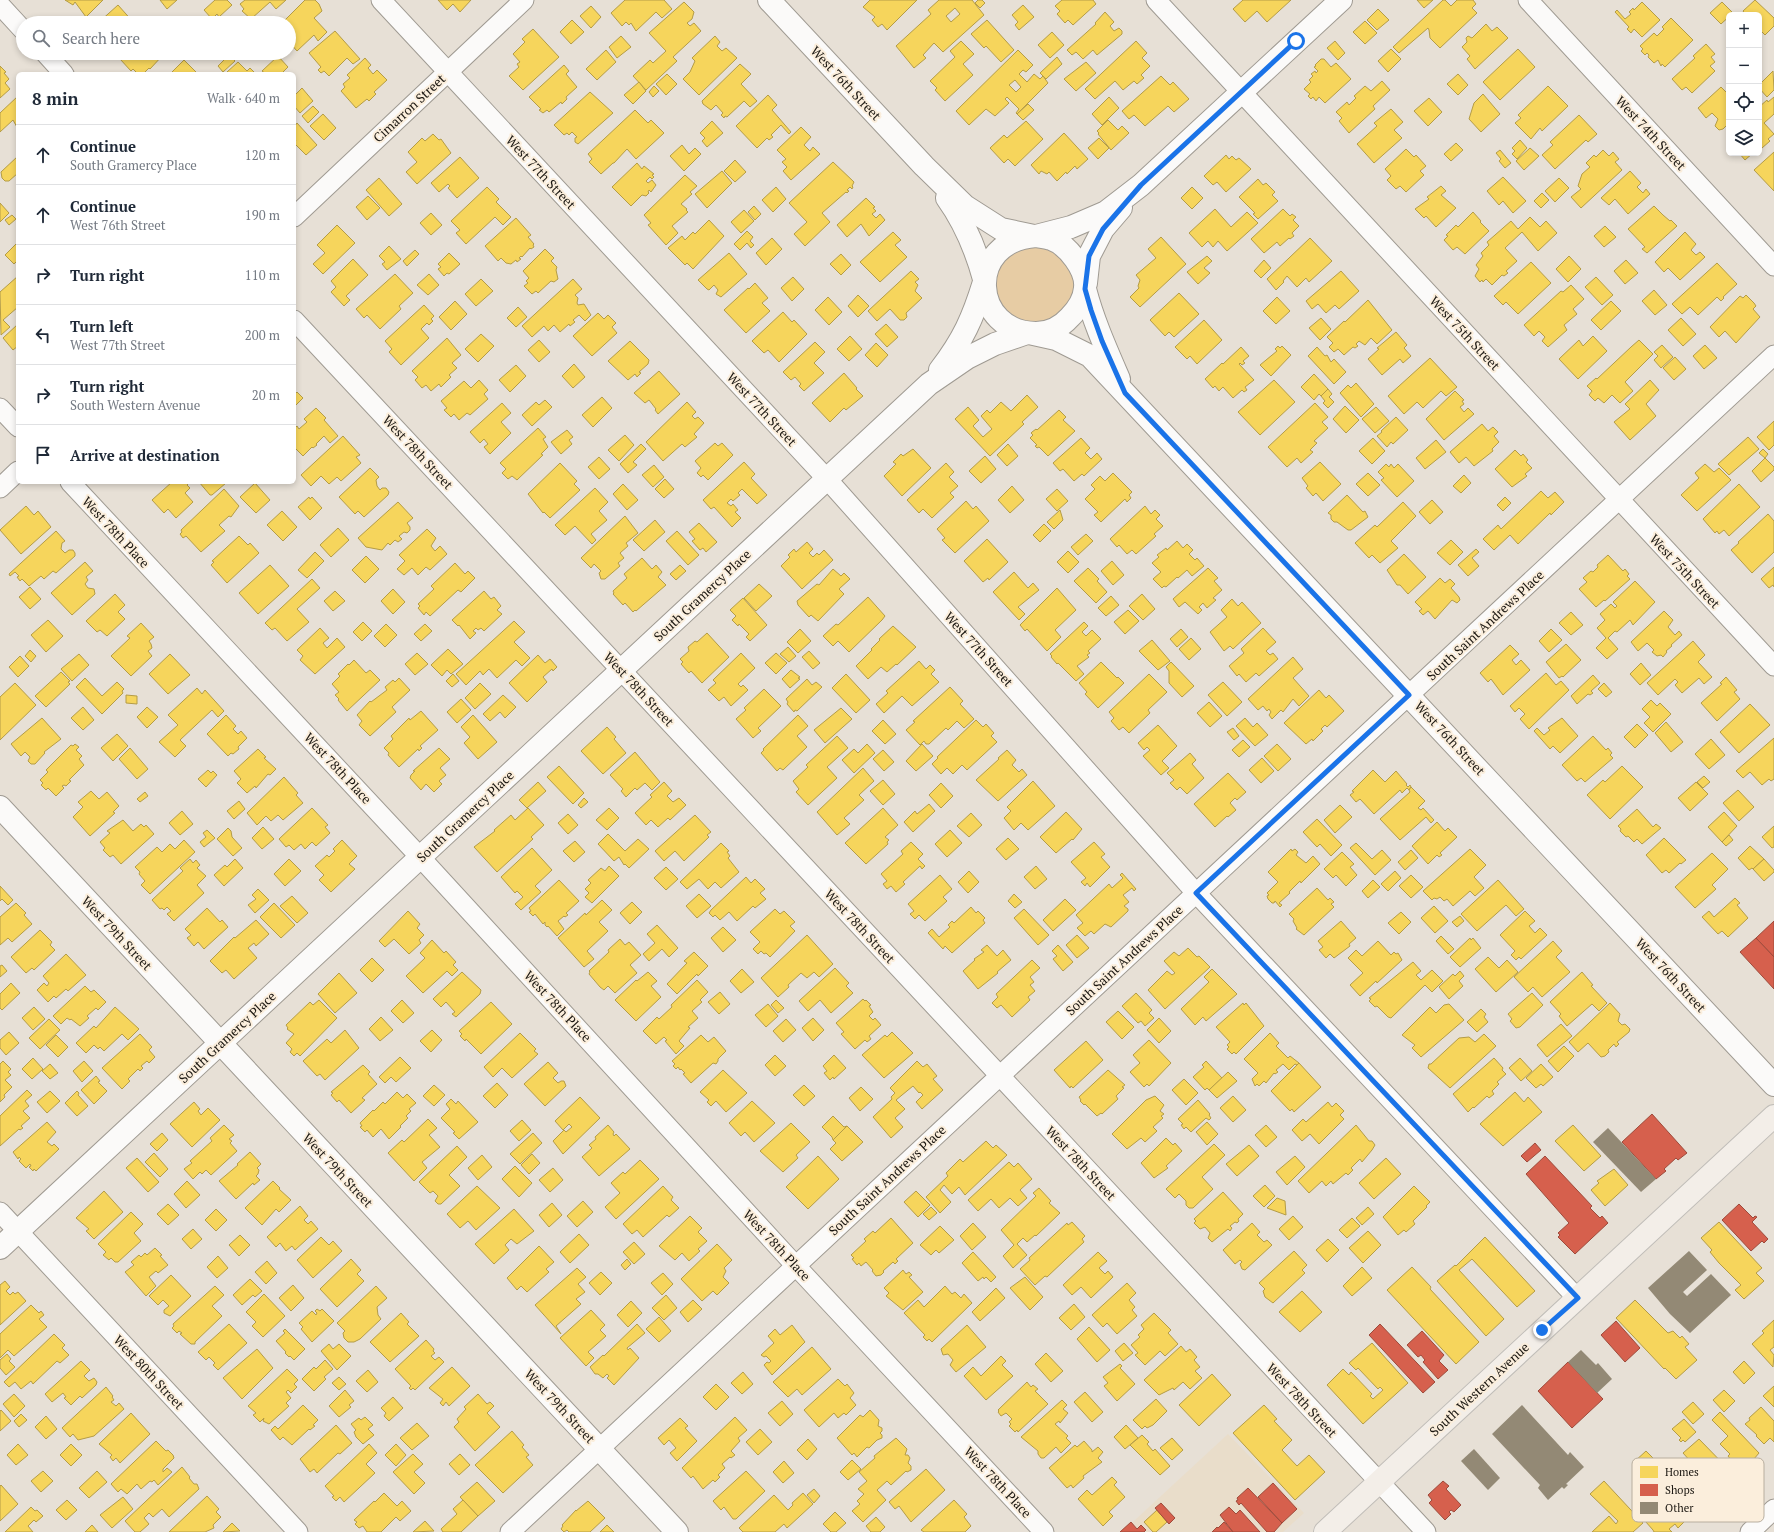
<!DOCTYPE html>
<html lang="en">
<head>
<meta charset="utf-8">
<style>
  body { margin:0; font-family:"PT Serif",serif; background:#f6f6f7; color:#1f2937 }
  .controls { position:absolute; right:12px; top:12px; display:grid; overflow:hidden; border-radius:6px; box-shadow:0 2px 6px #0003 }
  .controls button { width:36px; height:36px; display:grid; place-items:center; padding:0; border:0; border-bottom:1px solid #e0e1e3; background:#fff; color:#1f2937; font:20px sans-serif }
  .stop { position:absolute; width:12px; height:12px; margin:-9px; border:3px solid #1a73e8; border-radius:50%; background:#fff }
  .stop.end { background:#1a73e8; border-color:#fff; box-shadow:0 1px 4px #0008 }
  .list { margin:0; padding:0; list-style:none }
  h2 { display:flex; justify-content:space-between; align-items:center; height:52px; margin:0; padding:0 16px; font-size:17px }
  h2 small { font-size:13px; font-weight:400; color:#747a83 }
  .list li { display:grid; grid-template-columns:26px 1fr auto; gap:12px; align-items:center; box-sizing:border-box; height:60px; padding:0 16px; border-top:1px solid #e0e1e3 }
  .list b { display:block; font-size:15px; white-space:nowrap }
  .list p { margin:0; font-size:13px; white-space:nowrap; color:#747a83 }
  .list em { font-size:13px; font-style:normal; color:#747a83 }
  .icon { flex:none; width:22px; height:22px; fill:none; stroke:currentColor; stroke-width:2; stroke-linecap:round; stroke-linejoin:round }
  .map { position:relative; flex:none; width:1774px; height:1532px; overflow:hidden }
  .search { position:absolute; background:#fff; box-shadow:0 2px 6px #0003; left:16px; top:16px; width:280px; height:44px; display:flex; align-items:center; gap:10px; box-sizing:border-box; padding:0 14px; border-radius:22px; color:#747a83; font-size:15px }
  .panel { position:absolute; background:#fff; box-shadow:0 2px 6px #0003; left:16px; top:72px; width:280px; height:412px; border-radius:6px }
  .map>svg:first-child { display:block }
</style>
</head>
<body>
<div class="map">
<svg width="1774" height="1532" viewBox="0 0 1774 1532">
  <rect width="100%" height="100%" fill="#e7e0d6"/>
  <path fill="#e9ddca" d="M1228,1434L1304,1513L1283,1532H1122Z"/>
  <path fill="#e7cca4" d="M1049,243L1078,270L1075,307L1041,329L999,314L993,265L1002,251Z"/>
  <g fill="#f6d55c" stroke="#b49c46" fill-rule="evenodd">
    <path d="M65,0H103L86,17L75,2L73,5Z"/>
    <path d="M160,0H177L167,9Z"/>
    <path d="M215,0H227L232,5L219,17L217,14L212,19L204,10Z"/>
    <path d="M245,0H286L276,9L270,2L251,19L242,11L244,9L240,4Z"/>
    <path d="M305,0H315L319,4L322,11L314,18L327,32L318,41L314,35L297,51L289,42V23H282Z"/>
    <path d="M438,0H471L460,12L453,4L447,10Z"/>
    <path d="M625,0H664L672,9L662,18L656,12L636,31L631,23L629,25L626,22L622,26L611,13Z"/>
    <path d="M870,0H917L887,30L882,24L878,27L872,20L875,17L863,7Z"/>
    <path d="M939,0H972L984,15L943,52L934,43L923,55L926,58L914,68L896,46L931,14L928,10ZM955,8L960,14L951,22L946,16Z"/>
    <path d="M978,0H982L985,3L980,8L975,3Z"/>
    <path d="M1062,0H1093L1096,4L1073,25L1068,20L1065,23L1057,14L1060,11L1055,6Z"/>
    <path d="M1243,0H1291L1267,22L1257,11L1245,22L1233,9Z"/>
    <path d="M1417,0H1433L1424,8Z"/>
    <path d="M1443,0H1445L1451,6L1457,0H1473L1476,4L1472,8L1477,13L1440,48L1430,38L1429,30L1428,28L1399,53L1393,47Z"/>
    <path d="M1755,0L1774,18V26L1765,35L1759,29V15H1746L1743,11Z"/>
    <path d="M684,2L694,12L692,19L687,23L690,26L694,23L701,31L673,57L677,61L646,90L633,76L650,60L653,63L666,51L649,33Z"/>
    <path d="M1642,2L1660,20L1642,37L1634,29L1631,33L1627,29L1629,27L1615,12L1617,10L1625,19L1631,14L1629,12L1633,8L1634,10Z"/>
    <path d="M1722,2L1733,13L1721,24L1710,13Z"/>
    <path d="M118,5L134,23H98Z"/>
    <path d="M1023,5L1034,17L1019,30L1015,25L1018,22L1012,15Z"/>
    <path d="M591,6L601,17L591,28L580,16Z"/>
    <path d="M1378,9L1389,20L1377,30L1367,20Z"/>
    <path d="M1105,12L1114,22L1110,26L1114,31L1119,28L1122,31V34L1097,55L1093,50L1083,59L1076,52L1072,55L1067,50L1096,24L1095,23Z"/>
    <path d="M1671,18L1693,40L1665,67L1662,64L1661,66L1658,60L1654,63L1648,57L1649,55L1647,53L1645,55L1641,51L1643,49L1640,46L1654,33L1657,36L1664,29L1662,27Z"/>
    <path d="M572,20L584,32L571,44L560,32Z"/>
    <path d="M987,20L1014,50L1001,62L986,46L984,48L971,34Z"/>
    <path d="M1365,21L1377,33L1365,44L1353,32Z"/>
    <path d="M1486,24L1492,31L1497,27L1508,38L1475,69L1467,59L1470,56L1462,47L1467,42L1466,38L1468,36L1472,38Z"/>
    <path d="M533,29L559,57L523,90L509,76L519,67L517,64L520,62L513,54L525,42L522,39Z"/>
    <path d="M335,31L360,59L353,64L347,58L329,76L324,71L321,73L318,70L321,67L309,53Z"/>
    <path d="M1052,32L1064,45L1050,58L1038,45Z"/>
    <path d="M621,36L631,47L617,58L609,47Z"/>
    <path d="M715,36L720,42L717,46L722,51L726,48L737,58L699,95L683,79L690,72L695,61L692,58Z"/>
    <path d="M961,41L974,54L963,64L973,75L945,101L935,90L937,88L930,81L955,57L950,51Z"/>
    <path d="M1136,41L1147,53L1142,58L1150,66L1141,75L1144,78L1137,84L1134,81L1123,90L1115,81L1095,99L1085,89Z"/>
    <path d="M1335,41L1345,53L1338,60L1327,48Z"/>
    <path d="M1706,44L1715,54L1711,57L1715,62L1710,66L1715,71L1692,93L1686,87L1682,90L1672,79L1695,58L1693,56Z"/>
    <path d="M1391,49L1401,59L1388,72L1378,61Z"/>
    <path d="M1518,49L1535,67L1500,100L1483,82Z"/>
    <path d="M606,50L616,62L597,80L586,69Z"/>
    <path d="M1018,50L1033,65L1026,72L1023,70L1019,74L1027,82L1034,74L1040,79L1043,76L1048,83L1017,114L1016,113L1019,109L1007,97L1005,99L1009,103L995,116L986,109L969,125L956,111ZM1015,80L1021,87L1016,92L1009,85Z"/>
    <path d="M127,53H161L163,55L150,69L149,68L143,74H138L133,69L131,71L120,59Z"/>
    <path d="M229,55L235,61L223,72L218,66Z"/>
    <path d="M278,56L288,67L281,74H266L262,71Z"/>
    <path d="M1057,57L1062,64L1046,79L1040,73Z"/>
    <path d="M365,58L371,65L368,68L373,74L377,70L387,80L374,92L376,94L369,101L367,99L356,108L341,91L345,87L343,84L350,78L347,75Z"/>
    <path d="M1321,59H1324L1331,67L1336,63L1351,79L1325,103L1319,97L1316,101L1313,97L1311,99L1308,96L1310,94L1304,89L1311,82L1309,80L1313,76L1311,74L1315,71L1316,73L1318,71L1314,67L1316,66L1315,65Z"/>
    <path d="M184,60L198,74H170Z"/>
    <path d="M238,62L247,71L250,68L256,74H229L227,72Z"/>
    <path d="M1086,62L1096,73L1076,91L1064,79Z"/>
    <path d="M740,64L751,74L741,84L757,101L750,107L744,101L727,117L725,116L724,118L721,115L723,113L716,105L711,110L703,104L702,101Z"/>
    <path d="M564,65L569,71L566,74L577,87L566,97L567,99L562,104L561,102L549,112L547,110L543,113L539,110L541,109L529,97Z"/>
    <path d="M0,66L6,72L4,73L9,79L5,83L10,89L0,98Z"/>
    <path d="M1773,71L1774,90L1767,97L1759,88V85Z"/>
    <path d="M667,74L677,84L666,95L656,84Z"/>
    <path d="M1458,74L1468,85L1458,95L1447,84Z"/>
    <path d="M1161,76L1170,85L1173,82L1189,99L1174,112L1168,106L1145,126L1134,115L1129,119L1122,111Z"/>
    <path d="M1382,81L1390,90L1373,106L1375,109L1349,133L1339,121L1342,118L1336,112L1347,102L1349,105L1356,98L1354,96L1365,86L1371,91Z"/>
    <path d="M639,82L646,91L633,104L624,95Z"/>
    <path d="M654,86L659,91L653,97L649,92Z"/>
    <path d="M1548,86L1568,106L1542,131L1540,128L1531,139L1515,123L1521,118L1518,115Z"/>
    <path d="M1721,87L1729,95V123L1723,129L1719,130L1715,126L1718,119L1712,113L1706,118L1698,108Z"/>
    <path d="M302,88L313,101L300,113L294,106V96Z"/>
    <path d="M590,92L613,113L578,144L575,142V138L577,137L572,132L569,135L567,133L564,135L554,125Z"/>
    <path d="M1483,94L1500,114L1481,132L1469,119L1474,103Z"/>
    <path d="M768,95L777,105L772,110L791,132L789,134L781,125L771,135L773,137L769,140L767,138L757,148L736,126Z"/>
    <path d="M18,96V129L13,120L0,132V113Z"/>
    <path d="M1109,97L1119,108L1102,125L1092,114Z"/>
    <path d="M1774,97V114L1764,123L1774,134L1768,139L1770,141L1762,148L1760,147L1759,148V107L1767,100L1768,102Z"/>
    <path d="M1429,98L1442,112L1428,126L1414,111Z"/>
    <path d="M1028,104L1034,110L1023,120L1017,114Z"/>
    <path d="M313,106L319,112L308,123L302,116Z"/>
    <path d="M1391,109L1403,122L1394,130L1402,138L1374,163L1357,144L1377,126L1374,123Z"/>
    <path d="M635,110L648,123L651,120L664,133L636,159L627,149L614,163H613L601,174L589,162L592,159L588,154Z"/>
    <path d="M323,114L336,128L324,140L310,126Z"/>
    <path d="M1579,115L1597,134L1588,142L1586,140L1555,169L1542,155L1553,145L1550,142Z"/>
    <path d="M1108,120L1118,130L1122,126L1129,133L1111,150L1098,134L1099,133L1097,131Z"/>
    <path d="M712,121L723,133L707,147L702,141L705,138L700,133Z"/>
    <path d="M1026,121L1043,139L1015,166L1008,159L1004,163L990,148L1004,135L1007,138Z"/>
    <path d="M297,123L317,145L306,155L294,143L296,141L294,138V127Z"/>
    <path d="M801,127L811,137L804,145L810,151L813,147L820,154L791,180L783,171L787,167L782,162L786,159L777,150Z"/>
    <path d="M1064,133L1088,159L1077,169L1075,166L1067,174L1066,172L1057,181L1049,172L1047,174L1041,171L1039,174L1031,165Z"/>
    <path d="M433,134L439,140L441,139L451,153L417,184L406,172L417,162L408,152L422,138L425,141Z"/>
    <path d="M1099,138L1109,148L1098,159L1088,148Z"/>
    <path d="M1520,140L1527,148L1517,159L1512,154L1515,151L1512,148Z"/>
    <path d="M1456,143L1463,150L1451,161L1444,154Z"/>
    <path d="M682,145L689,154L695,148L701,154L684,171L670,156Z"/>
    <path d="M1530,148L1539,156L1524,170L1516,161Z"/>
    <path d="M1406,149L1414,157L1416,155L1426,166L1420,171L1424,175L1406,192L1400,186L1396,189L1387,180L1391,176L1385,169Z"/>
    <path d="M1500,150L1511,163L1505,168L1499,161L1501,159L1496,153Z"/>
    <path d="M1603,150L1609,156L1613,152L1619,159L1615,162L1622,170L1581,208L1571,197L1581,189L1578,186L1582,174L1590,167L1586,163L1594,155L1596,157Z"/>
    <path d="M1774,152V191L1754,170Z"/>
    <path d="M1739,153H1753L1745,160Z"/>
    <path d="M1226,155L1229,159L1232,156L1236,160L1239,158L1251,169L1226,192L1217,182L1213,185L1204,176Z"/>
    <path d="M18,156V173L9,181H5L2,178L1,172Z"/>
    <path d="M460,157L479,178L457,198L448,188L450,186L448,184L439,192L431,183Z"/>
    <path d="M735,160L746,172L735,182L724,171Z"/>
    <path d="M833,162L854,182L852,186L853,187L852,189L850,187L847,190L849,191L847,193L846,192L822,213L830,222L805,246L794,234L807,222L789,203Z"/>
    <path d="M637,163L642,169L644,166L654,174L652,175L654,177L652,179L650,177L646,181L648,183L652,180L656,185L651,192L649,190L648,192L649,193L646,196L642,195L631,206L612,187Z"/>
    <path d="M722,171L732,183L707,208L695,194Z"/>
    <path d="M1630,171L1641,183L1637,187L1643,193L1646,189L1650,194L1628,214L1615,199L1609,205L1601,198Z"/>
    <path d="M685,175L697,186L690,192L692,194L681,204L687,209L686,210L688,212L672,226L678,233L666,245L648,225L651,223L644,215Z"/>
    <path d="M1503,177L1526,201L1513,213L1503,201L1499,205L1487,191Z"/>
    <path d="M379,178L402,204L389,216L366,190Z"/>
    <path d="M1559,178L1569,188L1555,202L1545,191Z"/>
    <path d="M1258,179L1263,185L1266,183L1275,192L1272,195L1278,201L1258,219L1253,214L1255,213L1239,197Z"/>
    <path d="M1441,186L1446,191L1441,195L1456,208L1436,227L1426,216L1424,218L1415,209L1429,199L1427,197Z"/>
    <path d="M487,187L499,199L496,202L511,217L503,225L495,217L466,244L456,233L460,230L451,221Z"/>
    <path d="M776,187L786,199L773,212L762,200Z"/>
    <path d="M1192,187L1203,198L1192,209L1181,198Z"/>
    <path d="M1542,193L1549,200L1541,208L1534,201Z"/>
    <path d="M368,196L380,208L367,220L356,207Z"/>
    <path d="M866,198L875,207L873,208L876,211L872,214L876,218L880,214L885,220L869,236L861,224L847,237L837,225Z"/>
    <path d="M0,203L9,213L0,222Z"/>
    <path d="M754,206L761,214L755,220L748,212Z"/>
    <path d="M1654,206L1663,215L1670,221L1671,220L1677,226L1647,253L1642,249L1645,247L1628,229Z"/>
    <path d="M1215,209L1231,227L1247,212L1258,223L1227,251L1218,241L1213,247L1208,241L1202,247L1189,233Z"/>
    <path d="M1283,209L1290,216L1292,214L1296,217L1293,220L1299,226L1292,233L1294,236L1290,239L1289,238L1280,246L1277,242L1264,253L1251,239Z"/>
    <path d="M744,210L754,221L741,233L731,222Z"/>
    <path d="M1473,212L1481,221L1480,222L1489,231L1465,254L1457,247L1453,250L1444,240L1448,236L1446,235L1456,225L1458,227Z"/>
    <path d="M431,213L442,225L431,235L420,223Z"/>
    <path d="M12,215L16,219L9,225L5,220Z"/>
    <path d="M1530,217L1540,227L1546,221L1557,233L1538,251L1522,232L1505,248L1517,261L1506,271L1508,273L1504,276L1502,275L1492,285L1486,279L1483,282L1482,280L1480,282L1475,276L1479,269L1476,265L1483,256L1481,253L1489,245L1487,242L1511,221L1518,229Z"/>
    <path d="M516,218L531,235L528,237L534,244L533,245L534,247L531,249L530,248L522,257L521,256L519,258L521,259L517,262L516,260L511,264L506,263L501,258L498,261L485,246Z"/>
    <path d="M709,220L724,236L693,269L687,263L685,265L668,248L682,236L685,240L693,232L695,234Z"/>
    <path d="M337,225L355,243L323,274L313,264L325,253L317,245Z"/>
    <path d="M1605,226L1616,237L1604,247L1594,236Z"/>
    <path d="M747,231L753,237L750,241L754,245L751,248L747,243L740,250L734,244Z"/>
    <path d="M893,232L901,240L895,245L907,257L880,282L860,262Z"/>
    <path d="M1685,232L1696,244L1691,250L1696,255L1700,252L1705,257L1680,280L1668,268L1664,272L1655,262Z"/>
    <path d="M1161,237L1186,264L1140,307L1130,297L1139,288L1138,286L1140,280L1136,275L1156,258L1148,249Z"/>
    <path d="M772,238L782,249L766,265L756,253Z"/>
    <path d="M1310,238L1332,261L1309,282L1306,278L1297,287L1287,276L1283,281L1284,282L1276,290L1267,279Z"/>
    <path d="M18,242V260L14,264L5,255Z"/>
    <path d="M389,246L401,259L387,270L382,264L385,262L379,256Z"/>
    <path d="M545,249L554,258L551,261L557,267L556,270L558,279L554,282L551,281L538,293L536,291L532,294L524,286L528,283L526,281L529,278L523,271Z"/>
    <path d="M415,250L419,254L407,266L403,261Z"/>
    <path d="M449,253L460,264L449,274L447,273L444,276L438,269L441,267L438,264Z"/>
    <path d="M729,253L747,274L721,297L716,294L718,290L714,285L709,290L707,289L698,280Z"/>
    <path d="M841,254L851,265L841,275L830,264Z"/>
    <path d="M1207,256L1212,261L1204,268L1210,273L1198,284L1187,272Z"/>
    <path d="M1569,256L1581,269L1568,282L1556,269Z"/>
    <path d="M353,259L368,275L346,296L350,300L344,306L331,292L336,287L331,281Z"/>
    <path d="M1264,260L1271,268L1261,278L1254,271Z"/>
    <path d="M1626,260L1638,273L1625,284L1614,271Z"/>
    <path d="M1531,262L1551,283L1518,314L1506,302L1503,305L1494,296Z"/>
    <path d="M1717,263L1737,284L1723,297L1724,298L1721,301L1717,297L1698,315L1690,307L1682,314L1672,304Z"/>
    <path d="M911,271L919,279L915,282L918,285L915,291L922,298L906,313L907,317L904,320H900L890,309L877,321L868,311Z"/>
    <path d="M1341,271L1359,291L1339,309L1335,305L1326,313L1318,304L1312,309L1306,301Z"/>
    <path d="M395,274L413,293L399,306L401,309L380,329L367,315L364,318L356,309Z"/>
    <path d="M429,274L439,285L428,295L417,285Z"/>
    <path d="M18,276V307L3,320L10,327L1,335L0,292Z"/>
    <path d="M793,277L804,289L792,301L781,288Z"/>
    <path d="M1596,277L1613,295L1602,305L1585,287Z"/>
    <path d="M481,279L493,291L476,306L465,294Z"/>
    <path d="M573,279L582,289L575,295L578,298L577,303L578,305L584,304L591,315L585,321L579,315L573,320L575,322L570,326L569,324L560,332L554,325L548,331L544,326L532,337L522,326Z"/>
    <path d="M755,283L768,298L762,303L770,311L746,333L724,310L748,288L749,289Z"/>
    <path d="M1571,285L1584,299L1573,309L1577,314L1564,325L1567,330L1548,347L1542,341L1545,337L1539,331L1534,336L1524,325L1561,291L1563,292Z"/>
    <path d="M1654,290L1667,305L1655,315L1642,301Z"/>
    <path d="M1179,293L1199,314L1174,337L1169,332L1165,336L1150,320Z"/>
    <path d="M858,295L869,306L858,317L848,306Z"/>
    <path d="M1746,295L1754,303L1756,306L1753,309L1760,317L1736,343L1725,331L1719,337L1710,327L1740,296L1743,298Z"/>
    <path d="M828,297L842,312L829,325L815,310Z"/>
    <path d="M1277,297L1290,311L1276,324L1263,311Z"/>
    <path d="M1368,300L1392,330L1377,344L1371,338L1365,345L1359,341L1356,344L1358,346L1355,348L1353,347L1344,355L1338,349L1334,352L1329,347L1333,343L1327,337L1344,321L1345,322Z"/>
    <path d="M455,301L467,314L451,330L439,317Z"/>
    <path d="M1611,301L1621,311L1601,330L1591,320Z"/>
    <path d="M424,305L434,316L431,319L433,321L429,325L427,323L421,329L429,338L401,365L389,352L392,349L385,341Z"/>
    <path d="M518,307L527,317L516,327L507,318Z"/>
    <path d="M783,312L792,322L794,320L807,334L779,362L768,350L764,353L752,341Z"/>
    <path d="M598,313L604,319L608,315L616,323L612,327L617,333L592,356L573,336Z"/>
    <path d="M1321,318L1331,329L1320,340L1309,328Z"/>
    <path d="M1681,318L1696,334L1683,346L1668,330Z"/>
    <path d="M1204,320L1222,340L1197,364L1190,356L1187,359L1175,347Z"/>
    <path d="M18,324V346L13,350L3,338Z"/>
    <path d="M886,324L898,337L887,347L875,334Z"/>
    <path d="M1396,332L1407,345L1404,348L1411,356L1403,363L1400,359L1382,375L1368,359L1379,349L1377,348Z"/>
    <path d="M481,334L494,346L478,362L465,349Z"/>
    <path d="M850,336L862,349L849,361L837,349Z"/>
    <path d="M1593,336L1607,351L1578,379L1559,359L1579,340L1583,346Z"/>
    <path d="M447,338L461,355L452,363L457,368L449,375L451,377L441,387L439,384L431,391L426,385L422,388L415,380L418,377L412,371Z"/>
    <path d="M539,340L550,352L539,362L528,350Z"/>
    <path d="M1639,340L1653,354L1625,382L1633,391L1620,403L1612,395L1604,403L1598,398L1595,401L1589,395L1592,391L1587,386L1596,378L1597,379L1631,347Z"/>
    <path d="M630,341L649,360L648,364L639,372L641,373L637,377L635,374L628,380L608,361Z"/>
    <path d="M815,342L825,352L814,363L824,373L804,391L799,386L801,384L795,377L791,380L783,372Z"/>
    <path d="M876,343L888,355L877,367L865,355Z"/>
    <path d="M1662,345L1673,357L1661,368L1654,360L1658,356L1654,352Z"/>
    <path d="M1705,345L1717,358L1704,369L1693,356Z"/>
    <path d="M1278,346L1280,348L1282,346L1291,355L1271,376L1260,365L1277,351L1275,349Z"/>
    <path d="M1241,347L1249,356L1243,361L1245,363L1242,365L1240,363L1239,364L1254,380L1245,387L1247,390L1244,392L1242,390L1233,398L1223,387L1219,391L1215,386L1213,388L1205,379L1222,363L1223,364Z"/>
    <path d="M1317,347L1325,356L1327,355L1331,362L1334,359L1346,372L1334,384L1308,356Z"/>
    <path d="M1675,357L1686,369L1674,380L1663,368Z"/>
    <path d="M1430,358L1457,387L1446,396L1441,391L1423,408L1417,402L1404,414L1388,396Z"/>
    <path d="M574,364L585,377L573,388L562,376Z"/>
    <path d="M516,365L526,376L510,392L499,380Z"/>
    <path d="M659,371L680,394L658,414L655,410L656,409L649,400L645,403L634,393Z"/>
    <path d="M844,373L857,388L856,389L863,396L846,410L844,408L830,422L812,403Z"/>
    <path d="M1314,374L1328,389L1321,396L1319,394L1314,400L1301,387Z"/>
    <path d="M479,380L488,390L484,394L488,399L470,415L467,413L459,420L454,414L451,417L444,410L447,408L441,401L464,381L471,388Z"/>
    <path d="M1274,380L1295,402L1260,435L1238,412Z"/>
    <path d="M1650,380L1659,390L1646,404L1656,416L1630,440L1614,422L1630,409L1625,404Z"/>
    <path d="M1356,383L1374,404L1361,417L1340,393L1348,385L1351,388Z"/>
    <path d="M1328,389L1332,394L1329,397L1334,402L1328,408L1323,403L1325,401L1321,396Z"/>
    <path d="M1455,391L1464,400L1462,401L1464,404L1460,407L1464,412L1468,408L1474,414L1444,440L1426,419Z"/>
    <path d="M297,392L303,398L294,407V395Z"/>
    <path d="M1027,395L1038,407L1022,422L1024,424L990,456L955,419L968,407L979,420L973,426L983,437L992,429L981,416L987,410L990,413L1001,402L1011,411Z"/>
    <path d="M602,397L612,408L593,427L582,415Z"/>
    <path d="M545,400L552,407L532,426L522,415L536,402L539,405Z"/>
    <path d="M687,402L696,412L692,416L695,419L698,417L704,423L694,434L697,437L685,447L682,444L663,461L646,442Z"/>
    <path d="M502,403L511,413L501,422L511,433L490,454L484,447L488,444L484,439L480,443L470,432Z"/>
    <path d="M1315,403L1328,417L1322,422L1328,428L1314,441L1317,443L1310,450L1313,452L1301,463L1297,458L1287,467L1268,447Z"/>
    <path d="M1345,406L1359,420L1346,433L1333,419Z"/>
    <path d="M1376,407L1389,421L1375,433L1362,419Z"/>
    <path d="M316,408L326,418L324,420L338,436L330,443L324,436L316,444L317,445L313,448L312,447L303,456L294,447V429L297,426L299,429L307,422L304,419Z"/>
    <path d="M1059,410L1066,417L1063,420L1075,431L1048,456L1039,447L1037,448L1035,446L1037,445L1030,438L1033,435L1031,433L1032,432L1036,429L1037,430Z"/>
    <path d="M1396,417L1408,430L1393,444L1391,442L1387,447L1377,436L1382,432L1381,431Z"/>
    <path d="M1774,421V445L1769,450L1757,437Z"/>
    <path d="M1482,424L1488,431L1493,427L1498,432L1494,436L1499,442L1492,449L1493,451L1474,466L1466,457L1459,463L1450,452Z"/>
    <path d="M538,428L546,437L543,439L548,447L541,454L543,455L517,480L512,476L508,479L502,473L506,469L500,463Z"/>
    <path d="M567,430L573,437L569,440L572,444L561,454L551,442Z"/>
    <path d="M625,435L634,445L619,461L608,450Z"/>
    <path d="M343,436L360,455L356,457L361,463L341,481L337,477L329,484L321,476L311,486L301,475Z"/>
    <path d="M1748,437L1759,449L1729,475L1718,464Z"/>
    <path d="M1081,438L1090,448L1085,453L1091,459L1097,453L1102,459L1084,476L1082,474L1074,481L1063,469L1060,471L1053,463Z"/>
    <path d="M1373,438L1385,451L1372,464L1359,451Z"/>
    <path d="M1436,440L1446,452L1425,469L1416,458Z"/>
    <path d="M715,443L718,446L722,443L733,455L708,480L703,475L701,477L697,473L701,468L695,461Z"/>
    <path d="M641,444L646,449L633,462L637,465L628,473L620,464Z"/>
    <path d="M1008,444L1018,456L1007,466L997,455Z"/>
    <path d="M913,449L931,468L902,496L884,476L896,464L893,462L901,454L903,456Z"/>
    <path d="M1763,449L1768,454L1765,458L1759,453Z"/>
    <path d="M1515,450L1521,456L1523,454L1528,460L1526,462L1532,468L1525,474L1527,476L1512,487L1495,469Z"/>
    <path d="M985,456L996,469L981,483L969,471Z"/>
    <path d="M599,457L610,469L599,479L588,467Z"/>
    <path d="M1765,458L1774,467V470L1761,482L1752,471Z"/>
    <path d="M744,462L755,474L751,478L767,495L757,504L742,489L738,493L740,495L733,501L731,499L727,503L731,506L733,504L738,510L735,512L741,518L732,527L714,507L711,509L703,500Z"/>
    <path d="M1320,462L1341,484L1323,501L1316,493L1313,496L1306,488L1308,486L1302,478Z"/>
    <path d="M560,463L577,481L574,484L580,490L550,518L544,512L543,513L528,494Z"/>
    <path d="M946,463L954,472L949,477L958,486L950,493L954,497L932,518L923,509L919,513L907,500Z"/>
    <path d="M1386,464L1389,467L1391,464L1394,468L1398,464L1414,481L1397,497L1381,480L1384,478L1378,472Z"/>
    <path d="M1705,464L1714,472L1719,468L1731,480L1697,511L1681,495L1699,478L1695,473Z"/>
    <path d="M654,465L664,477L653,487L642,475Z"/>
    <path d="M370,468L379,477L376,480L377,486L380,490L382,488H386L389,492L388,495L364,517L358,511L355,514L339,497Z"/>
    <path d="M1113,473L1132,492L1129,495L1131,498L1127,502L1125,499L1101,522L1094,515L1098,512L1085,499L1095,489L1091,485L1100,476L1105,481Z"/>
    <path d="M1368,473L1380,485L1368,496L1356,484Z"/>
    <path d="M1464,475L1471,483L1461,493L1453,486Z"/>
    <path d="M665,479L674,489L664,498L655,489Z"/>
    <path d="M172,482H190L187,485L190,488L185,493L193,502L176,518L168,509L164,513L152,500Z"/>
    <path d="M199,482H225L226,483L212,495H210Z"/>
    <path d="M255,483L270,500L256,513L240,497Z"/>
    <path d="M623,484L638,500L627,510L613,494Z"/>
    <path d="M1739,484L1760,507L1729,536L1724,530L1719,534L1717,531L1715,533L1703,519Z"/>
    <path d="M1012,486L1024,500L1010,513L998,500Z"/>
    <path d="M595,488L608,502L599,511L607,520L591,534L596,540L592,544L575,526L565,535L555,525Z"/>
    <path d="M224,489L239,506L231,517L229,516L219,525L225,531L201,552L186,536L183,538L180,534L182,532L181,530Z"/>
    <path d="M1057,489L1068,501L1057,511L1046,499Z"/>
    <path d="M1541,491L1548,498L1555,492L1564,502L1551,515L1550,513L1518,544L1510,535L1494,550L1483,539L1498,525L1501,529Z"/>
    <path d="M1347,495L1363,512L1365,511L1368,517L1351,530H1348L1337,522H1334L1331,519V515L1328,513Z"/>
    <path d="M309,497L310,499L312,497L322,508L310,520L298,507Z"/>
    <path d="M1505,497L1511,503L1503,511L1497,505Z"/>
    <path d="M1432,500L1443,512L1430,524L1419,512Z"/>
    <path d="M966,501L973,509L976,506L989,521L955,553L942,540L945,538L937,529Z"/>
    <path d="M398,502L413,518L407,523L410,527V530L407,533L404,532L399,536L402,539L398,542L395,540L390,545L388,543L382,550L366,547L358,538Z"/>
    <path d="M1403,502L1416,516L1391,541L1398,548L1380,563L1372,555L1369,558L1355,543L1375,525L1377,527Z"/>
    <path d="M26,506L34,515L38,511L51,527L21,554L0,530Z"/>
    <path d="M1145,506L1151,514L1155,510L1160,515L1156,519L1163,526L1154,534L1156,536L1136,554L1132,550L1127,554L1119,545L1117,547L1110,539Z"/>
    <path d="M1060,510L1063,520L1054,529L1047,522Z"/>
    <path d="M282,511L297,527L283,541L267,525Z"/>
    <path d="M1768,514L1774,521V552L1752,573L1731,550L1739,543L1738,542Z"/>
    <path d="M625,516L638,533L626,543L628,546L620,553L624,558L618,563L620,566L605,579H601L599,573L601,571L594,564L591,568L581,558Z"/>
    <path d="M655,520L665,532L644,551L633,540Z"/>
    <path d="M699,523L717,542L706,552L703,548L700,550L692,541L695,539L689,532Z"/>
    <path d="M1044,524L1051,531L1040,542L1033,535Z"/>
    <path d="M338,528L349,540L331,557L320,545Z"/>
    <path d="M427,529L436,538L431,546L435,551L440,546L447,554L430,570L426,567L418,575L412,568L404,575L397,569L405,561L399,555Z"/>
    <path d="M56,531L65,541L62,543L61,549L65,553L69,550H73L75,553V556L56,573L53,571L44,579L41,576L29,586L22,579L20,581L17,577L19,576L15,572L10,576L9,574Z"/>
    <path d="M677,531L699,555L688,565L666,541Z"/>
    <path d="M1086,534L1093,541L1078,555L1071,547Z"/>
    <path d="M239,536L248,545L250,543L259,553L227,583L211,565L214,562L212,561Z"/>
    <path d="M987,539L1008,562L989,580L988,578L983,582L964,561Z"/>
    <path d="M1451,540L1463,552L1450,565L1437,553Z"/>
    <path d="M1177,541L1183,548L1187,544L1193,550L1189,554L1195,560L1197,558L1204,566L1192,576L1187,570L1178,578L1177,577L1166,587L1164,586L1162,588L1153,579L1161,572L1152,563L1159,557L1157,555L1166,548L1167,550Z"/>
    <path d="M807,542L813,549L809,553L813,557L817,553L819,555L824,550L833,560L802,589L781,566L790,557L788,555L794,549L796,552Z"/>
    <path d="M1476,549L1479,552L1472,558L1479,566L1468,576L1458,565Z"/>
    <path d="M1068,551L1079,562L1068,573L1057,562Z"/>
    <path d="M315,552L324,561L307,578L298,570Z"/>
    <path d="M1404,554L1426,577L1408,594L1400,585H1397L1387,570Z"/>
    <path d="M1608,555L1623,571L1625,569L1629,574L1627,576L1630,579L1605,601L1604,600L1596,607L1579,589L1587,582L1583,578L1591,571L1593,572L1598,567L1597,565Z"/>
    <path d="M366,556L379,569L365,583L352,570Z"/>
    <path d="M642,558L652,569L656,565L662,572L658,577L666,585L636,611L635,610L633,612L625,603L623,605L613,594L614,593L613,591L627,578L624,574Z"/>
    <path d="M1112,561L1124,575L1113,585L1101,571Z"/>
    <path d="M85,562L93,571L86,577L88,580L85,584L88,588L94,589L95,594L72,615L51,593Z"/>
    <path d="M455,563L465,574L468,571L475,578L461,592L458,590L430,616L426,612L424,615L418,608L420,606L418,604L434,589L431,586Z"/>
    <path d="M270,565L289,586L258,614L239,593Z"/>
    <path d="M680,565L686,571L676,580L670,574Z"/>
    <path d="M1774,567V587L1773,585L1769,588L1761,579Z"/>
    <path d="M1088,568L1099,579L1097,581L1107,592L1096,603L1074,581Z"/>
    <path d="M1208,568L1218,578L1214,581L1222,590L1213,598L1216,600L1207,608L1203,603L1199,607L1202,610L1198,614L1185,602L1179,607L1173,599Z"/>
    <path d="M833,569L841,576L844,573L850,579L839,589L844,594L818,621L811,615L809,617L798,605L797,601L817,584L819,585Z"/>
    <path d="M1014,572L1028,588L1033,583L1039,590L1018,607L1025,614L1019,620L993,592Z"/>
    <path d="M1440,578L1445,583L1450,579L1455,584L1451,588L1459,597L1460,600L1457,603L1452,600L1435,619L1428,611L1423,615L1419,611L1422,609L1415,602Z"/>
    <path d="M312,579L320,588L297,609L309,622L287,641L275,628L272,630L265,623Z"/>
    <path d="M1635,581L1655,602L1633,625L1630,620L1617,632L1615,631L1608,638L1618,649L1607,659L1596,648L1606,638L1597,628L1605,620L1600,614L1611,604L1615,608L1617,606L1613,602Z"/>
    <path d="M759,584L772,596L756,611L744,598Z"/>
    <path d="M30,587L41,599L30,609L19,597Z"/>
    <path d="M1057,588L1076,610L1055,630L1061,637L1047,651L1027,629L1025,631L1020,625Z"/>
    <path d="M393,589L405,602L393,614L381,601Z"/>
    <path d="M335,591L345,601L333,611L324,601Z"/>
    <path d="M484,591L491,599L494,597L501,606L497,610L502,614L484,631L481,628L478,630L476,628L473,631L476,633L470,639L459,625L458,626L452,620Z"/>
    <path d="M115,594L125,605L118,612L125,619L107,636L100,630L97,632L86,621Z"/>
    <path d="M1142,594L1155,609L1143,620L1129,606Z"/>
    <path d="M1111,596L1119,605L1106,616L1098,608Z"/>
    <path d="M868,597L885,616L882,620L849,652L838,641L833,646L823,636L836,624L838,625Z"/>
    <path d="M743,598L767,625L750,641L746,637L749,634L739,624L738,626L732,620L736,616L730,610Z"/>
    <path d="M1232,599L1238,606L1242,602L1261,623L1233,649L1230,646L1224,651L1210,632L1227,617L1221,610Z"/>
    <path d="M1128,610L1139,621L1125,634L1114,622Z"/>
    <path d="M1664,611L1673,620L1668,627L1675,635L1679,631L1682,635L1671,645L1672,646L1666,651L1667,652L1663,657L1661,655L1657,656L1652,652L1654,650L1647,643L1638,651L1631,642Z"/>
    <path d="M1571,612L1583,625L1571,635L1559,623Z"/>
    <path d="M48,620L63,636L46,652L31,635Z"/>
    <path d="M514,621L525,632L514,642L530,658L522,666L516,660L497,678L489,669L483,675L480,671L466,685L456,674Z"/>
    <path d="M363,622L372,631L362,641L353,632Z"/>
    <path d="M1084,622L1088,626L1082,632L1086,636L1092,630L1101,639L1088,651L1090,653L1087,655L1089,657L1077,666L1084,674L1076,681L1058,663L1057,664L1051,657L1052,656L1050,654Z"/>
    <path d="M141,623L154,637L149,641L151,644L152,648L148,651L152,656L131,676L111,656L130,638L127,636Z"/>
    <path d="M386,624L397,635L385,647L374,636Z"/>
    <path d="M425,624L432,631L421,641L414,634Z"/>
    <path d="M893,626L916,647L897,665L896,664L887,672L881,667L868,679L856,666L872,650L871,649L880,640L879,639Z"/>
    <path d="M320,628L329,638L323,643L327,648L337,638L345,647L315,674L300,660L303,656L297,650Z"/>
    <path d="M1263,628L1276,642L1266,651L1270,655L1273,653L1278,659L1259,676L1256,673L1246,682L1239,674L1237,676L1229,666L1244,653L1241,649Z"/>
    <path d="M800,629L811,641L798,653L787,642Z"/>
    <path d="M1181,629L1188,637L1177,647L1170,639Z"/>
    <path d="M1551,629L1562,640L1549,652L1539,641Z"/>
    <path d="M707,633L729,657L702,683L691,671L689,673L681,664L683,662L680,659L689,651L688,647L695,641L697,642Z"/>
    <path d="M1191,638L1201,649L1189,660L1179,649Z"/>
    <path d="M1152,640L1170,661L1158,670L1139,651Z"/>
    <path d="M1693,641L1705,655L1698,662L1712,677L1704,684L1699,678L1682,693L1675,685L1678,682L1675,679L1658,695L1647,683Z"/>
    <path d="M1566,644L1581,660L1563,677L1562,676L1559,678L1546,662Z"/>
    <path d="M1510,645L1519,654L1512,660L1516,665L1521,660L1530,670L1503,695L1491,679L1488,682L1480,673Z"/>
    <path d="M788,647L796,656L789,662L780,654Z"/>
    <path d="M448,649L463,664L451,674L447,670L442,676L431,665Z"/>
    <path d="M30,650L36,656L31,662L25,656Z"/>
    <path d="M809,651L820,663L813,669L802,657Z"/>
    <path d="M417,653L428,664L415,675L405,664Z"/>
    <path d="M741,653L755,668L738,684L741,687L743,685L748,690L731,706L724,697L719,701L708,690L716,683L713,680Z"/>
    <path d="M776,653L787,663L776,674L765,663Z"/>
    <path d="M79,654L89,665L72,681L61,669Z"/>
    <path d="M170,654L190,675L168,694L149,674Z"/>
    <path d="M538,655L545,663L550,659L557,667L553,671L552,669L543,677L547,682L527,702L509,683Z"/>
    <path d="M20,656L29,666L18,677L9,667Z"/>
    <path d="M1293,657L1303,669L1293,678L1309,696L1299,706L1293,699L1283,712L1281,710L1272,719L1269,715L1271,712L1269,709L1267,711L1263,706L1258,710L1248,699Z"/>
    <path d="M354,660L366,673L370,670L380,680L347,711L338,700L339,699L335,695L339,692L332,684L340,676L338,674L348,664L349,665Z"/>
    <path d="M919,661L926,669L930,665L935,670L931,674L939,682L912,706L902,696L884,713L876,704L888,693L886,691Z"/>
    <path d="M1101,662L1117,678L1118,677L1124,683L1098,708L1085,694L1087,692L1079,683Z"/>
    <path d="M1171,662L1194,686L1182,697L1169,683V671L1166,667Z"/>
    <path d="M1641,663L1651,675L1640,685L1630,674Z"/>
    <path d="M791,670L800,677L798,678L800,679L790,688L782,679Z"/>
    <path d="M61,672L70,681L68,682L70,684L46,707L35,696Z"/>
    <path d="M1546,673L1556,685L1561,681L1569,690L1529,729L1520,719L1525,714L1519,708L1515,712L1510,706Z"/>
    <path d="M453,674L459,681L452,687L446,681Z"/>
    <path d="M846,674L870,700L856,713L832,688Z"/>
    <path d="M1149,674L1167,692L1148,710L1150,713L1129,733L1123,727L1119,730L1111,721L1114,718L1109,712Z"/>
    <path d="M1593,675L1600,683L1591,691L1593,693L1590,695L1588,694L1577,704L1571,696Z"/>
    <path d="M1726,677L1737,690L1734,692L1740,699L1717,721L1701,703L1722,684L1720,683Z"/>
    <path d="M85,678L102,696L117,682L124,689L122,691L123,693L102,714L76,687Z"/>
    <path d="M399,678L410,690L392,707L396,712L370,736L359,725L362,721L357,715L370,701L371,702L387,690L385,687L393,680L395,682Z"/>
    <path d="M807,679L812,685L816,682L822,687L797,711L795,710L794,712L787,704L788,702L786,699Z"/>
    <path d="M1223,682L1242,702L1227,716L1208,695Z"/>
    <path d="M15,683L36,705L0,740V697Z"/>
    <path d="M480,683L491,694L475,709L465,698Z"/>
    <path d="M1604,683L1612,692L1606,697L1598,689Z"/>
    <path d="M950,687L963,701L960,704L974,719L964,728L957,721L948,730L946,728L929,744H926L924,741L920,745L906,730L915,722L913,721Z"/>
    <path d="M197,688L202,694L205,690L224,711L218,717L212,710L180,740L186,746L175,757L159,742L178,725L168,715Z"/>
    <path d="M764,689L781,706L758,728L761,731L753,738L736,719L746,710L744,708Z"/>
    <path d="M1319,690L1326,698L1329,695L1344,711L1327,727L1325,725L1321,729L1323,731L1313,741L1312,739L1306,744L1284,723Z"/>
    <path d="M126,695L137,696V704L126,703Z"/>
    <path d="M503,695L516,707L505,718L500,712L490,721L483,714Z"/>
    <path d="M461,699L471,710L457,723L447,712Z"/>
    <path d="M1651,700L1657,706L1660,703L1671,714L1653,732L1644,723L1650,717L1642,709Z"/>
    <path d="M1209,702L1222,716L1210,727L1197,713Z"/>
    <path d="M1750,704L1770,725L1739,753L1720,732Z"/>
    <path d="M83,707L94,720L83,730L71,718Z"/>
    <path d="M147,707L158,717L147,728L137,717Z"/>
    <path d="M841,708L852,719L825,743L814,730Z"/>
    <path d="M421,711L438,730L420,746L422,748L419,751L418,749L399,767L388,755L389,753L384,748L393,739L391,736L409,718L410,720Z"/>
    <path d="M226,715L236,726L233,729L238,734L241,731L247,738L238,747L239,749L233,754L231,753L228,756L207,734Z"/>
    <path d="M473,715L497,742L478,759L464,743L470,737L461,727Z"/>
    <path d="M798,715L808,726L797,736L807,747L783,770L780,768L777,771L761,753L764,750L763,749Z"/>
    <path d="M42,718L61,739L44,752L45,753L35,764H31L28,761L30,757L25,752L21,756L11,744Z"/>
    <path d="M1245,718L1253,727L1257,723L1268,735L1255,746L1236,726Z"/>
    <path d="M1562,718L1578,736L1560,753L1553,746L1550,749L1534,731L1537,728L1544,735L1550,730L1548,728Z"/>
    <path d="M883,720L896,734L885,744L872,731Z"/>
    <path d="M976,720L983,727L986,724L994,733L991,736L997,742L967,770L962,765L953,774L947,768L941,774L932,764L938,758L937,757Z"/>
    <path d="M1666,722L1683,742L1671,752L1655,733Z"/>
    <path d="M1637,724L1648,735L1635,748L1624,737Z"/>
    <path d="M1158,725L1177,746L1162,761L1169,768L1161,775L1143,756L1150,750L1147,747L1144,750L1138,743Z"/>
    <path d="M607,727L616,737L614,739L626,753L603,774L581,751Z"/>
    <path d="M1233,728L1239,736L1234,740L1227,732Z"/>
    <path d="M117,734L128,746L113,761L101,748Z"/>
    <path d="M837,736L848,748L827,767L837,778L808,805L796,792L799,789L793,781L808,767L806,765Z"/>
    <path d="M1593,736L1606,750L1608,748L1612,753L1610,755L1613,758L1585,782L1581,778L1577,781L1562,765Z"/>
    <path d="M1774,738V779L1771,781L1769,779L1762,785L1750,772L1743,778L1736,771Z"/>
    <path d="M1711,739L1725,755L1709,769L1695,754Z"/>
    <path d="M1243,740L1250,747L1239,757L1232,750Z"/>
    <path d="M75,744L79,747L76,750L82,756L79,759L84,765L69,780L71,781L66,786L64,785L62,786L64,788L56,796L48,788L46,790L41,785L43,783L40,780L48,772L46,770L71,745L73,746Z"/>
    <path d="M867,744L875,753L854,773L842,760L854,749L858,753Z"/>
    <path d="M922,744L933,756L916,771L906,761Z"/>
    <path d="M1277,744L1291,759L1278,771L1264,756Z"/>
    <path d="M130,748L148,769L137,779L119,759Z"/>
    <path d="M439,748L450,759L440,768L446,775L439,781L442,784L434,792L426,784L421,790L410,778L411,775L415,771H413Z"/>
    <path d="M258,749L266,757L264,758L276,769L270,775L268,774L256,788L255,786L247,793L237,783L241,779L234,771Z"/>
    <path d="M883,750L894,762L884,771L873,759Z"/>
    <path d="M1007,750L1016,760L1012,765L1019,772L1022,769L1027,775L998,801L976,780L999,759L998,758Z"/>
    <path d="M635,752L660,782L652,790L645,783L637,790L635,788L626,797L621,791L623,789L610,775Z"/>
    <path d="M1190,753L1196,760L1192,764L1204,778L1187,794L1180,787L1177,790L1170,783L1174,780L1167,773Z"/>
    <path d="M1262,758L1274,771L1261,783L1249,770Z"/>
    <path d="M559,766L584,793L573,804L547,777Z"/>
    <path d="M1622,766L1643,787L1610,819L1587,795L1603,780L1605,782Z"/>
    <path d="M863,768L874,781L859,795L864,800L844,818L850,824L837,835L817,812Z"/>
    <path d="M208,770L211,773L213,771L217,775L206,787L198,779Z"/>
    <path d="M1373,770L1385,782L1396,771L1407,784L1406,785L1408,787L1410,785L1411,787L1409,790L1407,788L1402,793L1400,790L1374,814L1360,799L1356,802L1350,795L1354,792L1352,791Z"/>
    <path d="M1228,773L1246,792L1237,800L1235,798L1230,803L1236,810L1228,817L1227,816L1215,827L1194,804Z"/>
    <path d="M1704,776L1710,782L1703,788L1697,782Z"/>
    <path d="M284,777L298,793L296,795L303,803L283,820L278,815L271,821L266,816L257,825L247,813Z"/>
    <path d="M883,780L895,794L883,805L870,791Z"/>
    <path d="M1033,781L1055,806L1028,830L1021,823L1014,830L1004,818L1011,811L1007,807Z"/>
    <path d="M538,782L546,791L527,808L519,800Z"/>
    <path d="M664,782L672,791L667,796L673,802L679,798L686,805L670,820L668,818L658,827L651,820L646,825L635,813L652,797L650,795Z"/>
    <path d="M1696,782L1708,794L1690,811L1678,798Z"/>
    <path d="M941,783L953,796L941,808L929,795Z"/>
    <path d="M1411,787L1425,801L1418,808L1421,810L1423,808L1434,820L1431,823L1426,817L1400,840L1380,819L1410,792L1409,790Z"/>
    <path d="M1738,790L1754,807L1739,821L1723,803Z"/>
    <path d="M91,791L99,799L107,792L119,806L113,812L115,813L90,836L73,817L83,807L78,802Z"/>
    <path d="M145,792L148,796L140,802L137,799Z"/>
    <path d="M584,798L588,802L581,808L578,805Z"/>
    <path d="M239,801L245,809L234,819L227,811Z"/>
    <path d="M929,804L935,811L913,832L904,822L915,811L917,814Z"/>
    <path d="M1340,805L1352,817L1335,833L1324,820Z"/>
    <path d="M312,808L328,825L325,827L330,833L316,846L312,842L305,849L301,844L294,850L289,845L286,847L279,839Z"/>
    <path d="M528,808L544,825L531,837L533,839L497,872L474,847L495,831L494,830L511,815L515,820Z"/>
    <path d="M609,808L619,818L607,830L596,820Z"/>
    <path d="M883,808L898,825L885,837L889,840L887,842L888,844L866,864L845,843Z"/>
    <path d="M1637,809L1653,827L1656,824L1661,828L1642,844L1637,839L1634,842L1628,836L1626,837L1620,831L1621,829L1618,826Z"/>
    <path d="M182,811L193,824L180,835L169,823Z"/>
    <path d="M1066,812L1082,829L1073,840L1072,839L1056,853L1040,837Z"/>
    <path d="M1724,812L1737,826L1722,842L1708,827Z"/>
    <path d="M971,813L982,825L969,837L957,826Z"/>
    <path d="M568,814L578,825L568,834L558,823Z"/>
    <path d="M695,815L711,832L707,835L709,837L684,861L675,851L664,861L655,851Z"/>
    <path d="M1317,819L1342,845L1331,856L1320,844L1317,847L1303,832Z"/>
    <path d="M123,820L133,831L141,824L144,827L146,825L154,834L121,864L113,855L110,857L103,850L105,848L100,842L110,833L107,831Z"/>
    <path d="M1437,822L1445,831L1448,828L1457,837L1440,853L1442,855L1439,857L1437,855L1428,864L1412,846Z"/>
    <path d="M1774,826V847L1772,848L1762,837Z"/>
    <path d="M263,827L274,839L262,849L252,838Z"/>
    <path d="M228,828L231,831L232,837L242,848L233,856L217,839Z"/>
    <path d="M207,830L215,838L204,847L200,842L206,837L203,833Z"/>
    <path d="M950,830L962,843L947,857L935,844Z"/>
    <path d="M608,834L625,851L638,839L649,849L629,868L625,864L624,865L619,857L614,861L598,844Z"/>
    <path d="M1729,835L1733,840L1726,846L1722,842Z"/>
    <path d="M1008,838L1019,849L1006,860L996,849Z"/>
    <path d="M1664,838L1686,860L1681,864L1680,863L1669,873L1666,870L1662,873L1646,855Z"/>
    <path d="M184,840L195,852L150,894L141,885L145,881L139,874L140,872L135,867L157,847L162,852L170,844L175,849Z"/>
    <path d="M342,840L357,856L349,864L355,869L331,892L319,880L324,875L315,866L327,855L329,857L335,851L333,849Z"/>
    <path d="M575,841L585,852L574,862L563,851Z"/>
    <path d="M911,842L923,854L918,859L925,866L922,869L920,866L903,882L905,884L896,892L891,886L887,889L883,884L887,881L881,874L903,854L901,851Z"/>
    <path d="M1094,842L1105,854L1101,857L1110,867L1090,887L1087,883L1085,886L1081,882L1086,878L1071,862Z"/>
    <path d="M721,843L729,851L727,852L730,856L728,858L739,872L721,888L715,882L708,889L699,879L687,889L680,882Z"/>
    <path d="M1356,843L1372,859L1382,850L1391,860L1375,875L1350,848Z"/>
    <path d="M1750,846L1764,859L1753,869L1752,868L1749,870L1738,858Z"/>
    <path d="M532,848L552,870L535,886L541,892L521,910L515,904L523,897L517,891L515,893L501,877Z"/>
    <path d="M1291,849L1292,851L1295,849L1298,852L1296,855L1306,863L1313,856L1320,864L1301,883L1300,881L1289,892L1290,893L1279,903L1282,905L1280,907L1275,901L1274,903H1272L1268,899L1267,896L1269,895L1267,893L1278,882L1268,872Z"/>
    <path d="M1470,849L1486,865L1474,877L1484,888L1475,896L1470,891L1453,906L1447,899L1444,901L1440,897L1437,899L1434,898L1432,900L1423,891Z"/>
    <path d="M1411,850L1418,858L1405,870L1398,862Z"/>
    <path d="M1342,852L1354,864L1350,867L1357,875L1346,886L1336,875L1333,878L1324,869Z"/>
    <path d="M1712,853L1728,869L1712,885L1716,889L1695,908L1675,887Z"/>
    <path d="M190,859L193,863L196,860L200,865L197,868L206,876L197,885L204,893L174,921L167,914L171,911L167,907L164,910L162,908L160,909L152,900L183,871L180,868Z"/>
    <path d="M235,859L243,868L224,886L214,875L225,865L227,867Z"/>
    <path d="M289,859L301,871L285,886L274,874Z"/>
    <path d="M1764,859L1774,870V872L1764,881L1753,869Z"/>
    <path d="M609,866L619,876L592,903L585,897L589,893L585,889L591,883L588,880L601,868L605,871Z"/>
    <path d="M1036,866L1047,879L1035,889L1024,877Z"/>
    <path d="M666,867L678,879L666,890L654,878Z"/>
    <path d="M969,871L979,882L968,893L958,882Z"/>
    <path d="M1395,871L1401,878L1388,891L1381,884Z"/>
    <path d="M1122,873L1136,889L1134,891L1132,888L1123,895L1129,902L1124,906L1128,909V911L1111,927L1105,924L1094,934L1091,931L1085,936L1077,928L1083,923L1076,915L1109,884L1112,888L1123,878L1120,875Z"/>
    <path d="M940,875L952,889L943,897L947,901L925,921L919,915L915,919L910,914L914,911L908,904Z"/>
    <path d="M1411,875L1423,887L1411,898L1399,886Z"/>
    <path d="M746,877L751,883L755,879L765,889L760,893L766,899L755,908L753,906L737,921L729,912L720,920L715,915L713,917L709,913L711,910Z"/>
    <path d="M559,880L579,901L566,913L568,915L565,917L564,916L558,921L564,929L557,936L548,926L547,927L545,925V922L543,924L535,914L533,916L529,912L531,911L529,908Z"/>
    <path d="M1373,880L1380,887L1368,898L1362,891Z"/>
    <path d="M1498,880L1524,909L1516,916L1506,905L1477,931L1461,914Z"/>
    <path d="M0,886L13,900L8,905L2,899L0,901Z"/>
    <path d="M1317,888L1328,900L1330,898L1334,902L1331,904L1334,907L1304,935L1296,929L1297,928L1293,921L1294,919L1289,914Z"/>
    <path d="M258,889L269,900L255,913L248,905L256,899L252,895Z"/>
    <path d="M699,894L711,906L697,918L686,906Z"/>
    <path d="M1014,894L1022,902L1015,908L1008,901Z"/>
    <path d="M292,896L308,913L297,923L280,906Z"/>
    <path d="M1735,898L1740,903L1737,905L1748,918L1728,937L1722,931L1718,934L1702,917L1709,911L1714,917Z"/>
    <path d="M1065,899L1076,910L1053,931L1043,920Z"/>
    <path d="M602,900L612,910L599,922L608,931L587,951L594,959L584,967L558,938L585,913L586,915Z"/>
    <path d="M632,902L642,912L630,924L620,913Z"/>
    <path d="M16,903L26,913L24,915L32,924L12,942L8,938L0,945V917Z"/>
    <path d="M274,903L295,925L281,938L260,917Z"/>
    <path d="M1434,906L1448,921L1435,933L1421,918Z"/>
    <path d="M971,907L976,913L978,911L985,918L983,920L985,923L952,953L945,946L943,949L928,933L932,929L939,937L950,927L948,925L952,921L954,923Z"/>
    <path d="M207,908L220,922L222,920L228,927L204,949L198,942L194,946L187,938L191,935L185,929Z"/>
    <path d="M775,909L780,914L784,911L795,922L790,926L795,931L770,957L766,953L764,954L761,951L758,954L753,949L760,942L750,932Z"/>
    <path d="M1024,909L1049,935L1038,945L1014,918Z"/>
    <path d="M408,911L420,924L417,928L424,935L419,940L421,943L409,954L394,939L385,947L379,941Z"/>
    <path d="M1525,911L1535,921L1529,926L1535,933L1540,928L1547,935L1521,959L1519,957L1516,960L1511,955L1515,951L1500,935Z"/>
    <path d="M1401,912L1411,922L1399,934L1388,923Z"/>
    <path d="M1460,916L1464,921L1457,927L1452,922Z"/>
    <path d="M256,920L269,934L256,946L254,943L248,948L257,958L234,979L226,970L222,973L210,961L234,937L235,938Z"/>
    <path d="M1341,921L1356,938L1349,944L1350,946L1334,958L1330,954L1326,958L1319,950L1323,947L1318,941Z"/>
    <path d="M657,925L678,948L669,957L662,949L649,961L643,954L655,943L647,934Z"/>
    <path d="M723,927L736,940L723,952L711,938Z"/>
    <path d="M40,930L52,942L50,945L55,950L34,970L32,968L26,973L11,957Z"/>
    <path d="M807,935L833,964L819,977L814,972L807,978L801,973L788,985L789,987L778,997L761,978Z"/>
    <path d="M1077,935L1089,948L1077,958L1066,945Z"/>
    <path d="M1441,936L1454,949L1448,954L1436,941Z"/>
    <path d="M1470,938L1471,940L1473,938L1481,948L1460,967L1450,957Z"/>
    <path d="M620,939L625,945L629,942L641,955L630,965L637,973L615,993L608,986L604,990L600,987L589,974L590,972L589,971L609,952L608,950Z"/>
    <path d="M432,940L444,953L446,951L456,962L453,965L458,970L452,976L447,971L423,993L406,976L425,958L420,953Z"/>
    <path d="M1378,941L1391,955L1394,952L1396,954L1398,953L1402,960L1377,983L1376,981L1360,996L1350,985L1363,973L1348,958L1356,950L1362,956Z"/>
    <path d="M1553,941L1562,951L1556,957L1570,972L1542,997L1533,987L1528,992L1514,977Z"/>
    <path d="M987,945L997,956L1003,950L1011,960L997,972L998,973L978,989L963,971L975,960L974,959L984,952L981,950Z"/>
    <path d="M1058,945L1073,962L1063,971L1053,959L1057,956L1052,951Z"/>
    <path d="M1188,948L1197,957L1199,956L1210,967L1165,1009L1148,990L1167,971L1172,975L1175,973L1164,961L1174,952L1179,956Z"/>
    <path d="M694,952L708,966L698,976L697,974L677,994L667,984L687,963L684,961Z"/>
    <path d="M66,954L86,975L68,991L66,989L56,998L54,996L48,1002L37,990L44,983L47,986L49,983L43,976Z"/>
    <path d="M1488,957L1499,968L1507,960L1518,972L1496,992L1475,969Z"/>
    <path d="M372,958L384,970L372,982L360,970Z"/>
    <path d="M1032,960L1040,968L1030,977L1034,982L1030,985L1035,991L1028,997L1030,1000L1012,1017L1001,1005L997,1008L992,1003L998,997L996,994Z"/>
    <path d="M1413,962L1421,971L1416,975L1421,980L1432,970L1443,981L1432,992L1425,985L1391,1018L1388,1017L1377,1006L1375,1007L1369,1001L1371,999L1369,998Z"/>
    <path d="M2,965L7,971L0,977V966Z"/>
    <path d="M835,968L849,983L846,986L853,993L831,1013L820,1000L808,1011L799,1001Z"/>
    <path d="M742,969L754,982L741,993L730,981Z"/>
    <path d="M1212,969L1237,994L1206,1021L1203,1017L1195,1025L1181,1009L1209,982L1204,977Z"/>
    <path d="M1460,971L1464,976L1459,981L1463,986L1449,999L1439,987L1453,974L1455,976Z"/>
    <path d="M462,972L481,990L480,994L456,1017L452,1014L455,1012L446,1002L441,1007L433,999Z"/>
    <path d="M648,972L657,981L651,986L661,997L636,1021L615,1000L636,980L637,981Z"/>
    <path d="M1582,972L1593,985L1591,986L1607,1003L1599,1011L1592,1004L1567,1026L1559,1016L1561,1014L1550,1002Z"/>
    <path d="M339,973L357,993L335,1013L318,994Z"/>
    <path d="M697,980L708,992L700,1000L702,1002L692,1011L698,1018L688,1027L690,1028L679,1041L684,1046L676,1054L665,1041L667,1040L664,1037L656,1044L643,1031L657,1017L659,1019L672,1007L671,1005Z"/>
    <path d="M11,983L20,993L2,1010L0,1008V994Z"/>
    <path d="M85,986L91,992L94,990L106,1002L98,1010L96,1008L87,1016L89,1018L80,1026L71,1019L70,1020L67,1018L61,1024L53,1016Z"/>
    <path d="M720,992L730,1004L719,1014L708,1002Z"/>
    <path d="M1136,993L1152,1010L1149,1013L1154,1018L1145,1026L1141,1021L1138,1023L1122,1006Z"/>
    <path d="M1532,993L1543,1005L1520,1027L1516,1028L1510,1021L1512,1019L1508,1014Z"/>
    <path d="M863,999L865,1001L866,1000L871,1005L869,1006L873,1012L869,1016L873,1020L875,1018L881,1025L869,1036L871,1039L867,1042L865,1040L855,1049L841,1034L844,1032L836,1023Z"/>
    <path d="M319,1000L337,1018L300,1056L297,1053L294,1056L290,1052L292,1049L286,1043L294,1034L287,1029L288,1028L286,1025L310,1002L313,1005Z"/>
    <path d="M402,1000L414,1013L403,1023L391,1011Z"/>
    <path d="M776,1000L784,1008L778,1013L771,1005Z"/>
    <path d="M491,1002L512,1024L481,1054L466,1039L465,1041L460,1036L462,1034L459,1031Z"/>
    <path d="M1243,1003L1244,1005L1246,1003L1264,1026L1236,1054L1234,1052L1232,1054L1227,1049L1229,1047L1227,1045L1230,1042L1216,1027Z"/>
    <path d="M1610,1003L1620,1014L1618,1021L1622,1025L1625,1024L1630,1029L1629,1032L1617,1042L1619,1044L1616,1047L1614,1044L1608,1050L1609,1052L1605,1056L1601,1057L1588,1043L1578,1052L1569,1042Z"/>
    <path d="M768,1004L778,1016L766,1027L755,1015Z"/>
    <path d="M1449,1004L1464,1020L1421,1057L1412,1048L1415,1045L1402,1035L1430,1007L1436,1013L1444,1005Z"/>
    <path d="M34,1007L45,1019L33,1030L22,1018Z"/>
    <path d="M115,1007L139,1029L128,1040L122,1034L104,1051L100,1047L98,1049L94,1045L86,1053L76,1043L94,1026L96,1028Z"/>
    <path d="M1481,1009L1486,1014L1484,1017L1488,1022L1477,1032L1467,1022Z"/>
    <path d="M1118,1011L1134,1027L1122,1039L1106,1022Z"/>
    <path d="M381,1017L393,1030L380,1041L369,1029Z"/>
    <path d="M813,1018L824,1030L813,1041L802,1028Z"/>
    <path d="M1159,1018L1171,1031L1159,1043L1147,1030Z"/>
    <path d="M49,1019L60,1030L40,1049L29,1038Z"/>
    <path d="M786,1019L796,1030L783,1042L773,1031Z"/>
    <path d="M1561,1024L1572,1036L1547,1057L1537,1045Z"/>
    <path d="M345,1030L359,1048L325,1080L320,1074L317,1076L303,1061L327,1039L331,1043Z"/>
    <path d="M432,1030L442,1040L431,1052L420,1041Z"/>
    <path d="M9,1032L19,1043L6,1055L0,1048V1040Z"/>
    <path d="M892,1032L913,1053L884,1078L862,1055L885,1035L887,1037Z"/>
    <path d="M520,1033L536,1049L534,1051L538,1054L512,1078L502,1068L493,1077L484,1067Z"/>
    <path d="M1270,1033L1279,1043L1276,1046L1288,1058L1290,1056L1299,1063L1297,1065L1295,1064L1289,1070L1283,1064L1276,1070L1278,1072L1275,1074L1274,1073L1266,1083L1264,1081L1259,1086L1257,1084L1255,1086L1252,1079L1258,1073L1244,1059Z"/>
    <path d="M140,1034L152,1047L149,1050L155,1057L149,1063L147,1061L141,1066L143,1068L140,1071L138,1069L128,1079L130,1081L122,1089L102,1068Z"/>
    <path d="M1484,1034L1496,1046L1450,1088L1428,1068L1429,1064H1431L1459,1038L1469,1037L1475,1042Z"/>
    <path d="M56,1035L68,1047L58,1057L46,1045Z"/>
    <path d="M701,1035L708,1042L714,1037L726,1051L718,1059V1061L716,1064L713,1063L691,1083L683,1074L685,1073L681,1069L680,1070L678,1067L676,1069L673,1066L675,1064L672,1061Z"/>
    <path d="M1149,1040L1171,1063L1149,1086L1147,1084L1144,1087L1130,1072L1140,1063L1133,1055Z"/>
    <path d="M1086,1041L1103,1060L1073,1088L1071,1086L1070,1088L1054,1070Z"/>
    <path d="M1564,1046L1574,1056L1558,1072L1548,1061Z"/>
    <path d="M775,1055L786,1066L775,1076L765,1065Z"/>
    <path d="M834,1055L846,1068L834,1079L833,1077L830,1080L824,1073L827,1071L823,1066Z"/>
    <path d="M400,1057L411,1068L396,1082L391,1077L385,1083L379,1077Z"/>
    <path d="M33,1058L43,1069L32,1079L22,1069Z"/>
    <path d="M1494,1058L1503,1068L1502,1070L1506,1074L1497,1082L1499,1084L1492,1091L1494,1094L1489,1098L1487,1096L1474,1108L1473,1107L1468,1112L1453,1094Z"/>
    <path d="M1520,1058L1532,1071L1521,1081L1509,1068Z"/>
    <path d="M3,1061L11,1069L8,1072L11,1075L5,1080L12,1087L4,1095L5,1097L0,1102V1064Z"/>
    <path d="M84,1061L93,1071L82,1082L73,1071Z"/>
    <path d="M917,1061L923,1067L927,1064L937,1076L933,1079L943,1090L922,1109L916,1102L923,1095L920,1092L919,1093L913,1086L896,1100L905,1109L895,1118L903,1127L891,1138L873,1117L892,1099L891,1097L895,1093L890,1088Z"/>
    <path d="M1206,1061L1222,1078L1209,1090L1207,1088L1205,1090L1193,1077L1204,1067L1202,1065Z"/>
    <path d="M548,1062L558,1073L553,1078L558,1083L561,1081H564L566,1086L545,1106L524,1084Z"/>
    <path d="M1299,1063L1321,1087L1294,1112L1292,1109L1290,1111L1271,1091Z"/>
    <path d="M50,1064L58,1073L50,1079L42,1071Z"/>
    <path d="M1541,1064L1553,1077L1543,1086L1541,1084L1536,1088L1526,1078Z"/>
    <path d="M363,1065L370,1072L368,1074L377,1084L362,1098L365,1100L351,1113L339,1100L337,1102L331,1095L333,1093L331,1092Z"/>
    <path d="M723,1070L747,1093L726,1112L716,1101L711,1106L707,1102L709,1100L700,1092Z"/>
    <path d="M1108,1070L1125,1085L1122,1087L1124,1088L1116,1096L1118,1099L1102,1114L1101,1113L1097,1116L1085,1104L1084,1105L1080,1101L1081,1100L1079,1097Z"/>
    <path d="M1228,1072L1237,1081L1217,1098L1209,1090Z"/>
    <path d="M96,1076L100,1081L98,1082L107,1091L94,1104L81,1090Z"/>
    <path d="M1184,1079L1198,1093L1186,1105L1172,1090Z"/>
    <path d="M497,1083L508,1095L495,1108L483,1096Z"/>
    <path d="M434,1085L445,1095L434,1106L423,1096Z"/>
    <path d="M804,1085L815,1096L804,1106L793,1095Z"/>
    <path d="M861,1087L873,1099L860,1111L849,1098Z"/>
    <path d="M27,1090L32,1095L25,1101L29,1106L23,1111L30,1118L21,1126L23,1128L20,1130L19,1129L0,1146V1116Z"/>
    <path d="M50,1091L60,1101L47,1113L37,1102Z"/>
    <path d="M77,1091L79,1093L78,1095L88,1106L77,1116L65,1103Z"/>
    <path d="M397,1092L403,1098L407,1094L416,1103L409,1109L411,1111L406,1116L408,1118L400,1126L401,1127L389,1139L381,1129L373,1137L367,1130L365,1132L360,1127L362,1126L360,1123L373,1110L374,1111L383,1102L385,1104Z"/>
    <path d="M1515,1092L1524,1102L1528,1097L1542,1112L1503,1146L1480,1124Z"/>
    <path d="M1155,1096L1164,1105L1160,1111L1164,1114L1161,1116L1163,1118L1153,1127L1157,1131L1145,1142L1141,1138L1127,1149L1112,1134L1146,1100Z"/>
    <path d="M1233,1096L1246,1110L1233,1122L1220,1108Z"/>
    <path d="M580,1097L600,1118L563,1154L553,1141L564,1130L566,1132L572,1127L569,1124L563,1130L555,1121Z"/>
    <path d="M451,1099L456,1104L458,1101L478,1122L459,1139L453,1133L455,1132L441,1118L450,1109L446,1104Z"/>
    <path d="M1198,1100L1210,1114L1209,1115L1211,1118L1209,1120L1206,1118L1191,1132L1186,1127L1184,1129L1181,1125L1183,1124L1178,1119Z"/>
    <path d="M752,1101L775,1123L754,1142L745,1132L741,1136L729,1123Z"/>
    <path d="M194,1102L200,1109L198,1111L201,1115L208,1108L220,1120L192,1147L170,1124Z"/>
    <path d="M1328,1102L1332,1107L1336,1103L1344,1111L1340,1115L1344,1119L1319,1144L1310,1134L1302,1141L1292,1130L1303,1119L1306,1122Z"/>
    <path d="M833,1116L844,1127L847,1126L833,1140L832,1137L822,1127Z"/>
    <path d="M428,1119L437,1128L429,1135L440,1147L422,1162L427,1168L414,1181L388,1153L402,1140L404,1142Z"/>
    <path d="M522,1120L531,1130L519,1141L510,1131Z"/>
    <path d="M47,1122L56,1132L47,1142L52,1146L54,1144L59,1149L36,1171L34,1169L33,1171L29,1167L31,1166L30,1164L26,1168L19,1161L21,1159L19,1157L18,1159L13,1152Z"/>
    <path d="M1207,1122L1218,1134L1207,1145L1196,1132Z"/>
    <path d="M791,1123L810,1142L796,1155L798,1158L783,1172L760,1151Z"/>
    <path d="M224,1125L234,1135L229,1139L232,1141L230,1143L237,1151L211,1175L206,1170L202,1174L200,1172L193,1179L184,1169L192,1163L190,1161L212,1141L210,1138Z"/>
    <path d="M608,1125L614,1132L613,1134L614,1136L616,1134L630,1149L599,1176L582,1157L592,1148L589,1145L596,1139L595,1137Z"/>
    <path d="M1266,1125L1277,1137L1266,1147L1255,1135Z"/>
    <path d="M1356,1125L1369,1141H1372L1375,1145L1372,1150L1362,1162L1360,1159L1351,1168L1353,1170L1348,1175L1346,1173L1333,1184L1331,1181L1326,1186L1322,1181L1309,1193L1298,1181Z"/>
    <path d="M1573,1125L1601,1156L1584,1171L1555,1141Z"/>
    <path d="M847,1126L863,1142L842,1161L830,1149L836,1143L833,1140Z"/>
    <path d="M162,1133L168,1140L157,1151L150,1144Z"/>
    <path d="M533,1133L542,1143L520,1164L510,1154Z"/>
    <path d="M1166,1138L1173,1145L1175,1143L1182,1151L1166,1166L1168,1168L1154,1178L1141,1163Z"/>
    <path d="M986,1141L993,1148L996,1145L1007,1155L965,1195L959,1187L952,1194L944,1185L940,1190L951,1202L940,1213L926,1197L948,1176L946,1173L960,1159L963,1162Z"/>
    <path d="M1214,1144L1225,1155L1202,1177L1213,1189L1193,1208H1189L1186,1205V1201L1179,1194L1175,1198L1166,1189Z"/>
    <path d="M1249,1145L1259,1156L1237,1176L1226,1164Z"/>
    <path d="M457,1146L467,1157L449,1175L460,1186L441,1204H438L435,1201L438,1196L433,1191L430,1193L419,1182Z"/>
    <path d="M250,1152L261,1164L257,1168L259,1170L258,1174L256,1176L260,1180L254,1185L253,1183L236,1199L219,1181L238,1165L237,1164Z"/>
    <path d="M154,1153L168,1169L160,1177L145,1162Z"/>
    <path d="M532,1154L540,1163L529,1174L521,1165Z"/>
    <path d="M482,1155L492,1167L478,1180L468,1168Z"/>
    <path d="M818,1156L839,1179L808,1209L786,1187Z"/>
    <path d="M1295,1156L1305,1167L1287,1185L1276,1172Z"/>
    <path d="M137,1158L159,1182L148,1192L126,1168Z"/>
    <path d="M1386,1158L1401,1174L1374,1199L1359,1183Z"/>
    <path d="M640,1160L659,1179L616,1219L605,1207L620,1193L611,1183L623,1172L625,1174Z"/>
    <path d="M1009,1162L1014,1167L1018,1163L1032,1179L1020,1190L1027,1198L1018,1206L1010,1198L999,1208L991,1199L978,1211L968,1200Z"/>
    <path d="M515,1166L532,1183L519,1197L502,1179Z"/>
    <path d="M553,1168L563,1180L550,1192L539,1180Z"/>
    <path d="M1614,1169L1628,1185L1605,1206L1591,1190L1599,1183L1597,1181Z"/>
    <path d="M187,1181L200,1195L186,1208L174,1194Z"/>
    <path d="M273,1181L280,1188L279,1189L291,1200L279,1212L276,1209L262,1225L245,1208Z"/>
    <path d="M1265,1185L1275,1196L1264,1207L1253,1196Z"/>
    <path d="M477,1186L500,1208L476,1230L468,1221L460,1228L447,1214Z"/>
    <path d="M663,1186L673,1197L671,1200L679,1208L669,1217L667,1215L643,1237L637,1230L632,1234L623,1224Z"/>
    <path d="M1414,1186L1430,1202L1426,1206L1427,1207L1413,1221L1415,1224L1406,1232L1404,1230L1398,1235L1383,1217Z"/>
    <path d="M1039,1188L1051,1201L1049,1203L1060,1213L1036,1236L1035,1235L1027,1242L1023,1238L1017,1244L1027,1255L1013,1268L1003,1256L1014,1245L1001,1230L1036,1196L1033,1193Z"/>
    <path d="M104,1191L123,1212L94,1239L86,1231L89,1229L76,1218Z"/>
    <path d="M916,1191L930,1205L918,1217L904,1202Z"/>
    <path d="M1223,1192L1243,1214L1238,1219L1239,1221L1237,1223L1235,1222L1230,1226L1232,1228L1230,1231L1228,1229L1212,1242L1208,1238L1210,1233L1205,1227L1200,1229L1194,1223L1196,1221L1194,1219Z"/>
    <path d="M1277,1198L1285,1201L1286,1215L1267,1208Z"/>
    <path d="M583,1201L593,1212L577,1227L567,1216Z"/>
    <path d="M552,1203L562,1215L549,1227L539,1215Z"/>
    <path d="M168,1204L179,1215L168,1225L157,1214Z"/>
    <path d="M300,1206L308,1216L304,1220L308,1224L311,1221L318,1229L295,1250L292,1246L286,1251L280,1243L276,1247L267,1237Z"/>
    <path d="M931,1207L937,1213L929,1220L923,1214Z"/>
    <path d="M1368,1207L1374,1214L1362,1225L1356,1218Z"/>
    <path d="M216,1209L227,1220L216,1231L205,1220Z"/>
    <path d="M514,1209L534,1231L517,1244L511,1239L505,1245L509,1250L494,1264L475,1244Z"/>
    <path d="M131,1212L143,1224L134,1233L141,1241L118,1262H115L111,1258L109,1260L103,1255L106,1252L98,1244Z"/>
    <path d="M690,1216L702,1228L698,1232L707,1241L698,1249L700,1251L689,1261L682,1253L675,1260L659,1246Z"/>
    <path d="M1293,1216L1303,1227L1289,1240L1279,1229Z"/>
    <path d="M891,1218L913,1243L896,1259L898,1261L895,1264L893,1262L883,1271L884,1272L881,1275L876,1276L872,1271L873,1270L866,1262L861,1266L859,1263L857,1265L852,1259L854,1258L851,1255L866,1241L864,1239L873,1231L875,1233Z"/>
    <path d="M1352,1218L1360,1226L1347,1238L1339,1230Z"/>
    <path d="M1072,1222L1085,1236L1082,1239L1084,1242L1047,1277L1045,1276L1035,1285L1020,1269L1030,1260L1029,1258L1067,1223L1068,1225Z"/>
    <path d="M1719,1222L1762,1268L1756,1273L1764,1281L1744,1299L1735,1290L1741,1285L1719,1263L1710,1252L1712,1250L1701,1238Z"/>
    <path d="M973,1223L986,1237L972,1250L960,1236Z"/>
    <path d="M1252,1223L1260,1232L1257,1235L1264,1242L1267,1240L1272,1245L1245,1270L1242,1269L1240,1264L1242,1262L1240,1260L1235,1264L1223,1250Z"/>
    <path d="M940,1226L954,1240L939,1253L936,1250L931,1255L920,1245L921,1244Z"/>
    <path d="M193,1229L202,1239L191,1249L182,1239Z"/>
    <path d="M1368,1231L1381,1245L1363,1263L1349,1248Z"/>
    <path d="M579,1234L589,1245L570,1263L560,1252Z"/>
    <path d="M240,1235L250,1245L239,1256L229,1245Z"/>
    <path d="M321,1237L329,1245L333,1241L342,1251L313,1278L297,1260Z"/>
    <path d="M1485,1237L1535,1291L1517,1307L1472,1259L1459,1270L1504,1319L1486,1336L1437,1281L1455,1265L1456,1266Z"/>
    <path d="M1328,1239L1339,1250L1327,1262L1316,1250Z"/>
    <path d="M634,1242L645,1254L634,1264L623,1252Z"/>
    <path d="M717,1244L732,1260L724,1268L726,1271L723,1277L729,1283L717,1295L713,1291L702,1301L681,1279Z"/>
    <path d="M539,1246L554,1262L546,1269L549,1272L527,1292L521,1286L517,1290L507,1278Z"/>
    <path d="M155,1248L162,1255L160,1256L168,1265L158,1273L156,1271L149,1277L156,1286L146,1296L125,1272L134,1265L131,1262L139,1255L141,1257L145,1253L147,1255Z"/>
    <path d="M1294,1251L1307,1265L1302,1270L1305,1273L1273,1303L1265,1297L1263,1291L1265,1289L1259,1283Z"/>
    <path d="M973,1252L996,1277L991,1282L986,1277L984,1279L983,1277L978,1281L962,1263Z"/>
    <path d="M1098,1252L1107,1261L1099,1268L1105,1274L1108,1271L1113,1277L1091,1298L1081,1287L1072,1295L1063,1285Z"/>
    <path d="M218,1256L228,1268L217,1278L207,1267Z"/>
    <path d="M351,1259L361,1270L357,1274L364,1281L337,1307L320,1289Z"/>
    <path d="M627,1259L631,1264L625,1270L621,1265Z"/>
    <path d="M267,1261L277,1273L266,1284L255,1272Z"/>
    <path d="M1362,1267L1372,1278L1352,1296L1343,1286Z"/>
    <path d="M1412,1267L1431,1287L1430,1289L1479,1342L1456,1364L1387,1290Z"/>
    <path d="M577,1268L586,1277L578,1284L585,1292L576,1299L581,1304L556,1326L561,1334L535,1305Z"/>
    <path d="M903,1270L906,1274L909,1272L912,1275L909,1277L923,1292L903,1310L886,1296L889,1293L884,1288Z"/>
    <path d="M601,1272L612,1283L600,1295L589,1283Z"/>
    <path d="M663,1273L673,1284L662,1295L651,1283Z"/>
    <path d="M171,1275L191,1296L170,1316L164,1313V1310L169,1306L163,1300L158,1305L149,1296Z"/>
    <path d="M1025,1277L1043,1297L1030,1310L1010,1288Z"/>
    <path d="M250,1279L262,1291L255,1297L253,1295L242,1305L233,1295Z"/>
    <path d="M5,1281L10,1287L6,1291L10,1295L13,1292L15,1294L18,1292L26,1301L0,1325V1285Z"/>
    <path d="M1127,1283L1136,1293L1129,1300L1135,1307L1132,1310L1137,1316L1117,1334L1107,1323L1103,1327L1092,1315Z"/>
    <path d="M293,1285L304,1298L291,1311L279,1298Z"/>
    <path d="M215,1286L224,1295L212,1306L222,1316L195,1342V1344H191L180,1334L182,1333L179,1331L177,1333L172,1328L174,1326L173,1324Z"/>
    <path d="M376,1286L387,1298L377,1307L378,1315L381,1319L360,1339L354,1342H348L344,1338L343,1333L345,1331L337,1323Z"/>
    <path d="M945,1286L952,1294L955,1292L961,1298L964,1294L972,1303L932,1342L929,1339L927,1341L923,1337L925,1335L904,1313L918,1300L924,1307Z"/>
    <path d="M996,1288L1005,1298L980,1321L972,1312Z"/>
    <path d="M1302,1291L1322,1312L1300,1332L1279,1312Z"/>
    <path d="M264,1294L285,1316L263,1337L252,1326L256,1322L246,1312Z"/>
    <path d="M666,1295L677,1308L664,1320L652,1308Z"/>
    <path d="M693,1300L702,1309L688,1322L680,1312Z"/>
    <path d="M1635,1300L1668,1333L1673,1331L1680,1338L1682,1336L1689,1344L1685,1347L1697,1360L1676,1379L1665,1368L1664,1369L1616,1318Z"/>
    <path d="M631,1301L642,1313L628,1327L617,1315Z"/>
    <path d="M1074,1304L1085,1317L1071,1330L1059,1318Z"/>
    <path d="M31,1305L39,1313L41,1311L44,1315L39,1319L47,1327L14,1356L8,1350L0,1358V1334Z"/>
    <path d="M317,1309L320,1311L322,1309L334,1321L312,1342L301,1329L303,1327L299,1323L312,1311L316,1315L317,1313L315,1311Z"/>
    <path d="M591,1310L605,1325L600,1330L606,1336L588,1352L594,1358L586,1366L560,1338Z"/>
    <path d="M401,1313L409,1322L407,1324L419,1336L390,1362L370,1342Z"/>
    <path d="M1154,1313L1171,1330L1168,1333L1178,1344L1165,1356L1160,1351L1145,1365L1135,1355L1138,1353L1131,1345L1140,1337L1138,1335L1144,1329L1141,1325Z"/>
    <path d="M659,1317L671,1331L659,1342L646,1329Z"/>
    <path d="M1774,1320V1347L1770,1350L1774,1355L1773,1367L1752,1344L1764,1333L1762,1331Z"/>
    <path d="M229,1324L247,1343L218,1370L213,1365L215,1363L209,1357L206,1360L198,1352Z"/>
    <path d="M637,1324L645,1333L627,1348L628,1350L630,1348L639,1358L614,1385L607,1378L609,1376L607,1374L603,1378L598,1374H595L590,1367L603,1355L604,1356Z"/>
    <path d="M792,1325L805,1342L772,1375L764,1365L767,1362L769,1363L771,1361L766,1356L764,1357L761,1355L774,1343L768,1336L775,1329L780,1335Z"/>
    <path d="M967,1325L986,1347L956,1372L950,1365L953,1360L948,1354L943,1355L941,1349Z"/>
    <path d="M1089,1327L1110,1350L1097,1362L1077,1339Z"/>
    <path d="M285,1329L305,1349L294,1360L290,1356L289,1357L285,1353L286,1352L276,1341L285,1333L283,1331Z"/>
    <path d="M54,1334L65,1345L62,1348L69,1355L60,1363L57,1361L33,1384L31,1381L21,1389L15,1382L9,1387L4,1382Z"/>
    <path d="M426,1340L434,1349L433,1351L435,1353L431,1356L435,1360L439,1357L444,1362L415,1390L413,1388L411,1390L409,1388L411,1386L395,1369Z"/>
    <path d="M1124,1343L1133,1353L1123,1361L1115,1351Z"/>
    <path d="M1372,1343L1408,1383L1363,1424L1327,1385L1343,1369L1349,1375L1351,1372L1372,1394L1370,1396L1373,1399L1383,1390L1380,1387L1378,1389L1358,1368L1356,1370L1349,1363Z"/>
    <path d="M329,1344L333,1349L339,1344L351,1356L337,1370L321,1351Z"/>
    <path d="M1181,1346L1186,1352L1190,1349L1197,1357L1194,1360L1200,1367L1195,1371L1202,1378L1190,1389L1183,1382L1174,1390L1173,1388L1159,1395L1144,1380Z"/>
    <path d="M812,1347L831,1369L802,1395L797,1389L788,1397L773,1382Z"/>
    <path d="M257,1349L273,1368L242,1399L223,1378Z"/>
    <path d="M1046,1353L1063,1371L1051,1382L1035,1364Z"/>
    <path d="M7,1354L11,1359L9,1361L15,1367L6,1375L0,1368V1360Z"/>
    <path d="M1001,1356L1006,1361L1002,1365L1013,1376L986,1400L964,1376L973,1367L981,1376Z"/>
    <path d="M325,1360L333,1369L324,1377L326,1379L314,1391L302,1379L314,1367L316,1369Z"/>
    <path d="M81,1361L90,1370L84,1376L89,1381L94,1378L97,1382L96,1385L82,1398L80,1396L71,1405L64,1398L66,1397L63,1393L52,1402L45,1394Z"/>
    <path d="M1744,1361L1755,1373L1744,1384L1733,1372Z"/>
    <path d="M1120,1364L1122,1366L1120,1368L1135,1384L1117,1401L1104,1386L1108,1383L1103,1377Z"/>
    <path d="M452,1367L470,1386L449,1406L446,1402L443,1406L440,1403L443,1399L429,1388Z"/>
    <path d="M287,1369L298,1380L294,1384L297,1387L291,1393L288,1390L286,1392L291,1398L286,1403L289,1406L269,1424L263,1421L264,1418L260,1422L253,1415L256,1413L248,1406Z"/>
    <path d="M368,1370L378,1382L367,1392L356,1381Z"/>
    <path d="M743,1372L753,1384L742,1394L731,1383Z"/>
    <path d="M1212,1374L1231,1395L1199,1426L1179,1405Z"/>
    <path d="M339,1377L346,1384L339,1390L332,1383Z"/>
    <path d="M838,1379L845,1386L847,1384L854,1393L850,1398L856,1405L846,1415L844,1413L838,1418L834,1413L819,1427L804,1410Z"/>
    <path d="M1027,1382L1031,1387L1033,1385L1038,1389L1035,1391L1048,1404L1018,1432L1017,1430L1015,1432L1009,1426L1011,1424L1009,1422L1012,1419L1006,1413L1001,1416L998,1412L999,1411L998,1410Z"/>
    <path d="M716,1384L729,1397L716,1410L703,1397Z"/>
    <path d="M1774,1386V1407L1763,1396Z"/>
    <path d="M106,1387L113,1396L112,1397L114,1400L111,1402L116,1406L119,1403L124,1409L94,1436L78,1440L73,1434L70,1437L62,1428Z"/>
    <path d="M345,1390L354,1401L349,1405L351,1407L339,1417L329,1406Z"/>
    <path d="M1724,1390L1735,1401L1724,1412L1713,1400Z"/>
    <path d="M1085,1392L1103,1412L1092,1422L1074,1402Z"/>
    <path d="M14,1394L25,1406L14,1417L3,1404Z"/>
    <path d="M478,1394L487,1404L490,1402L494,1406L487,1413L500,1427L475,1451L454,1427L459,1422L457,1419L466,1409L464,1407Z"/>
    <path d="M393,1397L403,1408L389,1421L384,1416L386,1413L381,1408Z"/>
    <path d="M1156,1399L1167,1411L1153,1425L1147,1428L1145,1426L1142,1429L1133,1420Z"/>
    <path d="M1062,1400L1067,1405L1063,1409L1068,1413L1060,1423L1059,1421L1055,1424L1068,1436L1066,1438L1071,1443L1061,1453L1056,1447L1044,1458H1041L1038,1454V1451L1021,1437Z"/>
    <path d="M782,1401L793,1414L780,1426L768,1413Z"/>
    <path d="M1693,1402L1704,1414L1693,1424L1682,1412Z"/>
    <path d="M303,1405L318,1420L313,1425L315,1426L310,1430L309,1429L292,1445L283,1437L280,1440L271,1430L275,1426L278,1429Z"/>
    <path d="M1264,1405L1277,1419L1274,1421L1292,1440L1282,1450L1297,1466L1309,1455L1325,1472L1295,1500L1233,1433Z"/>
    <path d="M1761,1407L1774,1421V1442L1770,1438L1764,1444L1756,1436L1757,1435L1745,1424L1750,1420L1749,1418Z"/>
    <path d="M1,1410L11,1421L0,1431V1411Z"/>
    <path d="M870,1410L879,1420L878,1426L882,1428V1431L880,1433L882,1435V1438L877,1440L869,1448L867,1447L857,1457L854,1453L852,1455L837,1438L860,1415L863,1417Z"/>
    <path d="M1720,1412L1759,1453L1748,1466L1744,1463L1739,1467L1733,1460L1734,1459L1733,1458L1731,1460L1728,1456L1730,1454L1720,1444L1728,1436L1712,1420Z"/>
    <path d="M131,1413L150,1434L120,1463L116,1458L113,1461L110,1457L112,1455L99,1444Z"/>
    <path d="M21,1414L27,1420L19,1427L14,1421Z"/>
    <path d="M46,1416L57,1429L46,1439L35,1427Z"/>
    <path d="M365,1417L373,1425L368,1429L374,1435L363,1444L356,1437L354,1432L356,1430L351,1424L359,1418L361,1420Z"/>
    <path d="M735,1417L747,1430L738,1438L740,1441L731,1451L735,1455L731,1458L730,1457L722,1464L725,1468L718,1475L720,1477L715,1482L713,1480L703,1489L693,1476L691,1478L682,1468Z"/>
    <path d="M680,1418L688,1426L685,1428L697,1441L677,1461L670,1453L676,1448L669,1440L664,1445L658,1438Z"/>
    <path d="M1684,1419L1696,1432L1685,1442L1683,1440L1681,1442L1679,1440L1681,1438L1672,1429Z"/>
    <path d="M417,1423L429,1436L412,1450L400,1438Z"/>
    <path d="M336,1425L352,1443L340,1454L338,1453L317,1473L314,1469L310,1472L300,1459Z"/>
    <path d="M1126,1425L1138,1438L1125,1449L1114,1437Z"/>
    <path d="M760,1429L772,1442L758,1455L746,1442Z"/>
    <path d="M512,1431L524,1445L522,1447L529,1455L526,1457L533,1465L503,1493L475,1465Z"/>
    <path d="M1142,1435L1149,1442L1147,1444L1153,1451L1155,1449L1170,1466L1160,1475L1130,1445Z"/>
    <path d="M896,1438L907,1449L905,1455H908L910,1458L908,1463L911,1466V1470L907,1472L906,1471L891,1485L887,1481L877,1490L886,1500L863,1522L852,1511L860,1504L857,1501L864,1494L858,1489L867,1481L859,1472L875,1458L874,1456Z"/>
    <path d="M1172,1438L1183,1450L1172,1460L1160,1448Z"/>
    <path d="M808,1439L817,1449L807,1460L797,1450Z"/>
    <path d="M1699,1439L1736,1477L1731,1486L1729,1484L1726,1488L1718,1479L1707,1489L1687,1468L1692,1463L1683,1453Z"/>
    <path d="M156,1441L166,1451L168,1450L173,1455L174,1458L163,1469V1472L167,1468L172,1472L158,1485L154,1480L152,1482L150,1481L141,1489L137,1484L127,1494L121,1489L118,1492L111,1484Z"/>
    <path d="M1084,1441L1092,1450V1452L1098,1447L1103,1452L1098,1458L1102,1462L1083,1476L1084,1478L1073,1488L1071,1485L1067,1488L1049,1468L1075,1445L1077,1447Z"/>
    <path d="M18,1444L28,1455L16,1465L7,1455Z"/>
    <path d="M71,1444L82,1455L71,1466L60,1455Z"/>
    <path d="M369,1444L377,1453L366,1464L375,1473L344,1502L340,1497L336,1501L332,1497L334,1496L325,1486Z"/>
    <path d="M396,1444L406,1455L396,1466L385,1455Z"/>
    <path d="M1646,1451L1659,1464L1646,1476L1634,1462Z"/>
    <path d="M413,1454L423,1464L414,1472L425,1483L414,1494L393,1472Z"/>
    <path d="M460,1454L470,1465L459,1475L449,1464Z"/>
    <path d="M852,1460L861,1469L848,1480L840,1472Z"/>
    <path d="M784,1461L794,1473L783,1483L773,1472Z"/>
    <path d="M182,1467L190,1477L189,1478L194,1484H197L199,1489L169,1517L162,1509L153,1517L149,1513L144,1518L149,1524L140,1532H135L125,1521Z"/>
    <path d="M926,1469L945,1490L911,1522L899,1506L895,1509L889,1502Z"/>
    <path d="M43,1471L53,1481L41,1492L31,1481Z"/>
    <path d="M97,1471L107,1482L89,1498L79,1488Z"/>
    <path d="M746,1471L765,1491L736,1519H733L724,1507L721,1510L713,1501Z"/>
    <path d="M1112,1477L1117,1482L1114,1485L1125,1497L1109,1512L1113,1516L1103,1526L1078,1499L1087,1490L1092,1495Z"/>
    <path d="M1604,1481L1643,1523L1633,1532H1592L1609,1516L1616,1524L1618,1521L1590,1494Z"/>
    <path d="M477,1482L495,1501L478,1516L460,1497Z"/>
    <path d="M1,1485L18,1504L0,1521V1486Z"/>
    <path d="M814,1489L820,1496L814,1503L807,1495Z"/>
    <path d="M384,1493L397,1506L402,1501L411,1511L400,1521L396,1517L381,1532H367L363,1526L359,1528L355,1524L357,1522L354,1520L374,1501L375,1502Z"/>
    <path d="M803,1493L813,1504L787,1528L784,1524L775,1532H743L739,1528L774,1495L788,1510L793,1505L792,1503Z"/>
    <path d="M1657,1495L1684,1522L1678,1528L1675,1524L1669,1529L1672,1532H1654L1653,1530L1638,1513Z"/>
    <path d="M207,1496L219,1509L216,1512L221,1517L213,1525L214,1528L205,1532H169Z"/>
    <path d="M123,1497L133,1509L112,1528L100,1515Z"/>
    <path d="M67,1500L77,1510L66,1520L56,1510Z"/>
    <path d="M463,1500L478,1516L461,1532H443L441,1529L457,1514L453,1509Z"/>
    <path d="M954,1500L967,1514L964,1517L971,1526L965,1532H924L921,1530Z"/>
    <path d="M588,1501L605,1518L590,1532H569L567,1530L564,1532L561,1529L563,1526L562,1525L576,1510V1511Z"/>
    <path d="M31,1507L35,1511L37,1510L43,1516L36,1522L34,1520L28,1526L33,1532H5Z"/>
    <path d="M1157,1510L1167,1522L1156,1532H1153L1144,1522Z"/>
    <path d="M835,1512L846,1523L836,1532H831L823,1524Z"/>
    <path d="M876,1517L885,1527L880,1532H871L866,1526Z"/>
    <path d="M425,1521L434,1531L413,1532Z"/>
    <path d="M232,1523L240,1531L223,1532Z"/>
    <path d="M92,1525L98,1532H85Z"/>
    <path d="M607,1525L614,1532H600Z"/>
  </g>
  <g fill="#d6604d" stroke="#9e4a3b">
    <path d="M1774,921V957L1756,938Z"/>
    <path d="M1756,938L1774,957V989L1740,952Z"/>
    <path d="M1652,1114L1687,1153L1678,1160L1676,1158L1664,1169L1666,1171L1656,1179L1622,1142Z"/>
    <path d="M1535,1143L1541,1150L1527,1162L1521,1156Z"/>
    <path d="M1545,1156L1592,1206L1590,1208L1600,1218L1602,1216L1608,1223L1575,1254L1558,1237L1560,1235L1558,1233L1569,1223L1526,1174Z"/>
    <path d="M1739,1204L1753,1218L1755,1216L1757,1217L1752,1222L1768,1239L1764,1243L1762,1241L1751,1251L1722,1220Z"/>
    <path d="M1616,1321L1640,1348L1625,1362L1601,1335Z"/>
    <path d="M1380,1324L1435,1382L1423,1393L1369,1335Z"/>
    <path d="M1422,1331L1444,1355L1439,1361L1448,1370L1438,1379L1423,1362L1425,1360L1421,1355L1418,1357L1407,1345Z"/>
    <path d="M1568,1362L1603,1399L1572,1428L1538,1391Z"/>
    <path d="M1443,1481L1449,1486L1446,1489L1461,1505L1454,1512L1451,1510L1449,1512L1451,1514L1445,1520L1429,1503L1432,1500L1428,1495Z"/>
    <path d="M1273,1483L1297,1509L1282,1523L1258,1497Z"/>
    <path d="M1248,1488L1282,1523L1274,1532H1267L1241,1503L1239,1505L1236,1501L1238,1500L1237,1498Z"/>
    <path d="M1161,1503L1175,1518L1169,1524L1155,1508Z"/>
    <path d="M1229,1507L1236,1514L1240,1510L1260,1532H1233L1220,1515Z"/>
    <path d="M1131,1522L1137,1529L1141,1525L1146,1530L1144,1532H1120Z"/>
    <path d="M1224,1522L1233,1532H1212L1217,1527L1218,1528Z"/>
  </g>
  <g fill="#938975">
    <path d="M1608,1128L1656,1179L1641,1192L1593,1142Z"/>
    <path d="M1689,1251L1707,1270L1683,1292L1687,1296L1711,1274L1731,1295L1690,1333L1670,1314L1648,1288Z"/>
    <path d="M1581,1350L1596,1365L1598,1363L1612,1379L1597,1393L1568,1362Z"/>
    <path d="M1522,1405L1568,1455L1570,1452L1584,1467L1566,1484L1568,1485L1564,1489L1562,1487L1548,1500L1538,1488L1540,1485L1492,1434Z"/>
    <path d="M1474,1449L1500,1478L1488,1490L1461,1461Z"/>
  </g>
  <g fill="none" stroke-linecap="round" stroke-linejoin="round">
    <g stroke="#9f9a92" stroke-width="21">
      <g id="street">
        <path d="M381,0L827,479L1196,893L1577,1298"/>
        <path d="M1156,0L1774,666"/>
        <path d="M1528,0L1774,266"/>
        <path d="M0,5L23,30"/>
        <path d="M45,53L64,74"/>
        <path d="M294,217L524,0"/>
        <path d="M294,320L1426,1532"/>
        <path d="M0,408L18,427"/>
        <path d="M70,482L420,857L795,1265L1044,1532"/>
        <path d="M0,488L18,471"/>
        <path d="M0,1212L298,1532"/>
        <path d="M510,1532L1774,355"/>
        <path d="M1750,1532L1774,1509"/>
      </g>
    </g>
    <g stroke="#9f9a92" stroke-width="24">
      <g id="secondary">
        <path d="M769,0L924,166L965,206L1001,229L1034,236"/>
        <path d="M947,198C965,223 976,250 984,279"/>
        <path d="M1036,236L1071,227L1106,212L1141,185L1341,0"/>
        <path d="M1036,236C1041,237 1046,237 1051,239C1068,245 1087,270 1085,288C1084,300 1078,309 1070,317C1061,327 1049,333 1036,333C972,333 964,241 1036,236Z"/>
        <path d="M1086,283L1089,256L1103,229L1121,208"/>
        <path d="M1085,289C1093,320 1106,349 1119,379"/>
        <path d="M1029,333L1056,339L1090,356L1774,1085"/>
        <path d="M940,370C963,340 973,318 984,282"/>
        <path d="M0,807L677,1532"/>
        <path d="M0,1248L929,384L967,358L995,344L1027,333"/>
      </g>
    </g>
    <g stroke="#c0bdb8" stroke-width="24">
      <path id="primary" d="M1325,1532L1774,1116"/>
    </g>
    <use href="#street" stroke="#fbfaf9" stroke-width="19"/>
    <use href="#secondary" stroke="#fbfaf9" stroke-width="22"/>
    <use href="#primary" stroke="#f3eee8" stroke-width="22"/>
  </g>
  <g fill="none" stroke-linecap="round" stroke-linejoin="round">
    <path stroke="#1a73e8" stroke-width="5" d="M1296,41L1141,185L1103,229L1089,256L1085,289L1091,310L1102,341L1125,393L1409,695L1196,893L1578,1298L1542,1330"/>
  </g>
  <g text-anchor="middle" stroke-width="4" stroke-linejoin="round" paint-order="stroke">
    <g font-size="13" fill="#1b1711" stroke="#fbeedc">
      <text transform="translate(846 83) rotate(47)" y="5">West 76th Street</text>
      <text transform="translate(409 108) rotate(-43)" y="5">Cimarron Street</text>
      <text transform="translate(1651 133) rotate(47)" y="5">West 74th Street</text>
      <text transform="translate(541 172) rotate(47)" y="5">West 77th Street</text>
      <text transform="translate(1465 333) rotate(47)" y="5">West 75th Street</text>
      <text transform="translate(762 409) rotate(47)" y="5">West 77th Street</text>
      <text transform="translate(418 452) rotate(47)" y="5">West 78th Street</text>
      <text transform="translate(116 532) rotate(47)" y="5">West 78th Place</text>
      <text transform="translate(1685 571) rotate(47)" y="5">West 75th Street</text>
      <text transform="translate(702 595) rotate(-43)" y="5">South Gramercy Place</text>
      <text transform="translate(1485 625) rotate(-43)" y="5">South Saint Andrews Place</text>
      <text transform="translate(979 649) rotate(48)" y="5">West 77th Street</text>
      <text transform="translate(639 689) rotate(47)" y="5">West 78th Street</text>
      <text transform="translate(1450 738) rotate(47)" y="5">West 76th Street</text>
      <text transform="translate(338 768) rotate(47)" y="5">West 78th Place</text>
      <text transform="translate(465 816) rotate(-43)" y="5">South Gramercy Place</text>
      <text transform="translate(860 926) rotate(47)" y="5">West 78th Street</text>
      <text transform="translate(117 933) rotate(47)" y="5">West 79th Street</text>
      <text transform="translate(1124 960) rotate(-43)" y="5">South Saint Andrews Place</text>
      <text transform="translate(1671 975) rotate(47)" y="5">West 76th Street</text>
      <text transform="translate(558 1006) rotate(47)" y="5">West 78th Place</text>
      <text transform="translate(227 1037) rotate(-43)" y="5">South Gramercy Place</text>
      <text transform="translate(1081 1163) rotate(47)" y="5">West 78th Street</text>
      <text transform="translate(338 1170) rotate(47)" y="5">West 79th Street</text>
      <text transform="translate(887 1180) rotate(-43)" y="5">South Saint Andrews Place</text>
      <text transform="translate(777 1245) rotate(47)" y="5">West 78th Place</text>
      <text transform="translate(149 1372) rotate(47)" y="5">West 80th Street</text>
      <text transform="translate(1479 1389) rotate(-43)" y="5">South Western Avenue</text>
      <text transform="translate(1302 1400) rotate(47)" y="5">West 78th Street</text>
      <text transform="translate(560 1406) rotate(47)" y="5">West 79th Street</text>
      <text transform="translate(998 1482) rotate(47)" y="5">West 78th Place</text>
    </g>
  </g>
  <rect x="1632" y="1458" width="132" height="64" rx="6" fill="#fbeedc" stroke="#b8ae9f" stroke-width="1"/>
  <rect x="1640" y="1466" width="18" height="12" fill="#f6d55c"/>
  <rect x="1640" y="1484" width="18" height="12" fill="#d6604d"/>
  <rect x="1640" y="1502" width="18" height="12" fill="#938975"/>
  <g font-size="11" fill="#1b1711">
    <text x="1665" y="1476">Homes</text>
    <text x="1665" y="1494">Shops</text>
    <text x="1665" y="1512">Other</text>
  </g>
</svg>
<div class="controls">
<button>+</button>
<button>−</button>
<button><svg class="icon" aria-label="locate" viewBox="0 0 24 24"><circle cx="12" cy="12" r="6"/><path d="M12 2v4M12 18v4M2 12h4M18 12h4"/></svg></button>
<button><svg class="icon" aria-label="layers" viewBox="0 0 24 24"><path d="M12 4l9 5-9 5-9-5zM3 14l9 5 9-5"/></svg></button>
</div>
<div class="stop" style="left:1296px;top:41px"></div>
<div class="stop end" style="left:1542px;top:1330px"></div>
<div class="search"><svg class="icon" aria-label="search" viewBox="0 0 24 24"><circle cx="10" cy="10" r="6"/><path d="M15 15l6 6"/></svg>Search here</div>
<section class="panel">
<h2>8 min<small>Walk · 640 m</small></h2>
<ul class="list">
<li><svg class="icon" aria-label="ahead" viewBox="0 0 24 24"><path d="M12 20V5M6 11l6-6 6 6"/></svg><div><b>Continue</b><p>South Gramercy Place</p></div><em>120 m</em></li>
<li><svg class="icon" aria-label="ahead" viewBox="0 0 24 24"><path d="M12 20V5M6 11l6-6 6 6"/></svg><div><b>Continue</b><p>West 76th Street</p></div><em>190 m</em></li>
<li><svg class="icon" aria-label="right" viewBox="0 0 24 24"><path d="M7 20v-9h11M14 6l5 5-5 5"/></svg><div><b>Turn right</b></div><em>110 m</em></li>
<li><svg class="icon" aria-label="left" viewBox="0 0 24 24"><path d="M17 20v-9H6M10 6l-5 5 5 5"/></svg><div><b>Turn left</b><p>West 77th Street</p></div><em>200 m</em></li>
<li><svg class="icon" aria-label="right" viewBox="0 0 24 24"><path d="M7 20v-9h11M14 6l5 5-5 5"/></svg><div><b>Turn right</b><p>South Western Avenue</p></div><em>20 m</em></li>
<li><svg class="icon" aria-label="arrive" viewBox="0 0 24 24"><path d="M6 21V4h12l-3 4 3 4H6"/></svg><div><b>Arrive at destination</b></div></li>
</ul>
</section>
</div>
</body>
</html>
